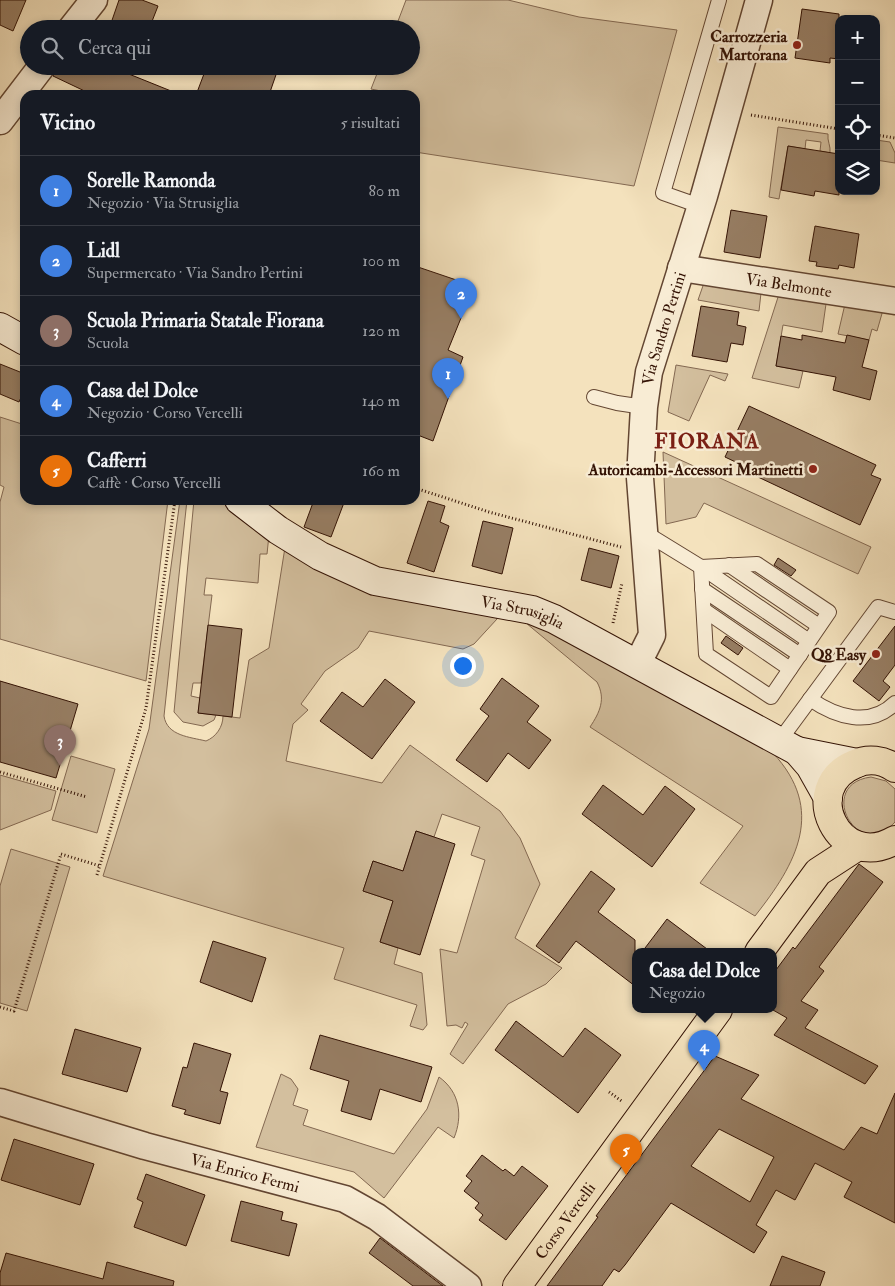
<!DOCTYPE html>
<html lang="it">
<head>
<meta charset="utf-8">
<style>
  body { margin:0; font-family:"IM FELL Double Pica",serif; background:#20242c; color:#f1f3f6 }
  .controls { position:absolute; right:15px; top:15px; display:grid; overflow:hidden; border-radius:10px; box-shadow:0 2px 8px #0003 }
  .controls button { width:45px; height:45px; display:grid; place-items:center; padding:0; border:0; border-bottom:1px solid #363941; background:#171b24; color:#f1f3f6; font:25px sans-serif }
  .you { position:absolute; left:462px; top:665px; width:18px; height:18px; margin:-12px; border:4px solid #fff; border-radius:50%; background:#1a73e8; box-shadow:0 0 0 8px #1a73e833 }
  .badge { display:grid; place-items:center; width:32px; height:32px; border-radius:50%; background:#c59692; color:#fff; font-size:16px; font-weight:700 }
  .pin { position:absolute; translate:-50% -41px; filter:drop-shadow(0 1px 2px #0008) }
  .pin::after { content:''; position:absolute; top:26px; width:18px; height:15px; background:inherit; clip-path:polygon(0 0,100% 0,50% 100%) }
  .popup { position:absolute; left:632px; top:948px; width:145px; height:65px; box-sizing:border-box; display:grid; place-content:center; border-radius:10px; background:#171b24; filter:drop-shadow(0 1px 4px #0005); font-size:16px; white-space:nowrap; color:#9ea1a6 }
  .popup b { font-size:19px; color:#f1f3f6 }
  .popup::after { content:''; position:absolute; left:50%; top:100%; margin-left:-10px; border:10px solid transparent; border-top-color:#171b24 }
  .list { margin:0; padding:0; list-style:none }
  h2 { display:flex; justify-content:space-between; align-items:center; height:65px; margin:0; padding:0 20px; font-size:21px }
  h2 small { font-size:16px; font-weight:400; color:#9ea1a6 }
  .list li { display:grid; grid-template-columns:32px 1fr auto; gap:15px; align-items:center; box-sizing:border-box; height:70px; padding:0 20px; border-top:1px solid #363941 }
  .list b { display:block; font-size:19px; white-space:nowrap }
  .list p { margin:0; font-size:16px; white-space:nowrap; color:#9ea1a6 }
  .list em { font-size:16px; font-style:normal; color:#9ea1a6 }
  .icon { flex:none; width:28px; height:28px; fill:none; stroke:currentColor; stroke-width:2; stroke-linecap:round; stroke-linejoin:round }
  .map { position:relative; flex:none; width:895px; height:1286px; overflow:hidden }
  .search { position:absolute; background:#171b24; box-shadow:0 2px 8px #0003; left:20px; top:20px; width:400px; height:55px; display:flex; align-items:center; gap:12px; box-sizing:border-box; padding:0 18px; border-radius:28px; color:#9ea1a6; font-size:19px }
  .panel { position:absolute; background:#171b24; box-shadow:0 2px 8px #0003; left:20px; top:90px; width:400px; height:415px; border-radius:15px }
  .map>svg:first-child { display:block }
</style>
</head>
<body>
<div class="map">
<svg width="895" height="1286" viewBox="0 0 895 1286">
  <rect width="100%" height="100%" fill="#f4e2bd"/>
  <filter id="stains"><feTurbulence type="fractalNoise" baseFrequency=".004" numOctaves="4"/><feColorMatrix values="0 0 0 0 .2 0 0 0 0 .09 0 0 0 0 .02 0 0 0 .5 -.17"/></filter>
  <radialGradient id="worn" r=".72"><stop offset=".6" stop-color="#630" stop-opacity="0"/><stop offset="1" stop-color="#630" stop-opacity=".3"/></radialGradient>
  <g fill="#d3bf9e" stroke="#836851">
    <path d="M406,0H508L579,17L677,30L634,186L415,152V118L418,98H415V95H401L371,89L380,66H411V29H395Z"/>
    <path d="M778,127L828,134C827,141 831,146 830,153L820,151L821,142L806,140L805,149L788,146L779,199L769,197Z"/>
    <path d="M876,140L890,142L895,153V163L876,160Z"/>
    <path d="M705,280L761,293L759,311L698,300Z"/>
    <path d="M780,291L826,304L822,332L783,325L776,366L803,371L799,388L752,378Z"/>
    <path d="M845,304L883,310L877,331L872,329L869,340L838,334Z"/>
    <path d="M676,365L728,374L725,381L710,375L689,421L668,412Z"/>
    <path d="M0,417L25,425V500H168L146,681L0,639V502L4,487L0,485Z"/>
    <path d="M663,452L871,547L858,574L704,503L696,517L666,524Z"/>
    <path d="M180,500H187L164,716C167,736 190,737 206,741C216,737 223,727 223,716L240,718L249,660L269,648L286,541L495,614L497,619L474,644L463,649L369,631L358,648L325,671L301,704L308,710L293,724L286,761L382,783L410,745L500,811L520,838L540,884L515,938L562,968L546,984L508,1004L463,1064L450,1054L468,1024L465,1022L462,1028L456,1025L447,1026L440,949L457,953L485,860L471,855L480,827L442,814L434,837L416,831L403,871L373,861L363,891L393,901L380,942L398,948L394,964L422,973L427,1025L423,1030L410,1026L417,1005L334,979L344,948L103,876L149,729Z"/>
    <path d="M194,500H225L269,535L267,554H260L258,583L206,578L204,595H212L201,683H193L191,696L200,698L198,713L216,715L214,720L203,726L183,722L174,712Z"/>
    <path d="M527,617L773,753C826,810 797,863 755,916L700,883L743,826L590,727C600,712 606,699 597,682L526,623Z"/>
    <path d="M71,756L115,769L97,833L52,820Z"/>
    <path d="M0,775L56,791L51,810L0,830Z"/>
    <path d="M871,777L886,781L895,789V822C857,864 815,784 871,777Z"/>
    <path d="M11,849L70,867L27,1011L0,1003V886Z"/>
    <path d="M281,1074L291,1079L298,1089L293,1105L308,1110L303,1125L394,1154L427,1109L439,1077C460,1092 463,1116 454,1138L438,1127L384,1198L354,1172L256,1147Z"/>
  </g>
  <g fill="#977e64" stroke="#331204" fill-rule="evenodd">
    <path d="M0,0H26L13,31L0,25Z"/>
    <path d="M119,0H142L158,6L149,29H109Z"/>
    <path d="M802,9L839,14V59L830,58V63L795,58Z"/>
    <path d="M57,66H109L181,95H93L53,76Z"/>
    <path d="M207,66H279L269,95H196Z"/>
    <path d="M788,146L839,154V195L815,191L814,196L781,190Z"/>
    <path d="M731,210L767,216L760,258L724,252Z"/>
    <path d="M815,226L859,234L854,268L839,265L838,269L816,266L817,262L809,261Z"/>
    <path d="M415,266L474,286L448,350L463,357L433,441L415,434Z"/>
    <path d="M701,306L739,312L737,325L746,327L743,345L731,343L727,362L692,356Z"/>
    <path d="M802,335L845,343L847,335L869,340L862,367L877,371L870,400L833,390L836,377L776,366L781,336L802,340Z"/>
    <path d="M0,364L25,374V388L19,402L0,394Z"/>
    <path d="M749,406L876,465L871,475L881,479L860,525L758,477L759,473L725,457Z"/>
    <path d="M314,500H345L331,537L304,527Z"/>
    <path d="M428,501L445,506L440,522L449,526L434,572L407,563Z"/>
    <path d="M483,521L513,528L502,574L472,566Z"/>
    <path d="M589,548L619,556L611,588L581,580Z"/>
    <path d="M778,558L796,570L791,576L774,565Z"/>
    <path d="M208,625L242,629L232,717L198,713Z"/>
    <path d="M895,626V665L883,681L890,687L879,701L853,681Z"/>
    <path d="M726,636L743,648L738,655L721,643Z"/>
    <path d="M502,678L539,706L527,722L551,740L529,769L508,753L487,782L456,760L489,716L480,709Z"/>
    <path d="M385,679L415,702L372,759L320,721L342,692L363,707Z"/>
    <path d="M0,681L78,704L56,778L0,762Z"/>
    <path d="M603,785L643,815L665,786L695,809L652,867L582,814Z"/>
    <path d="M416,831L455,844L420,955L380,942L393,901L363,891L373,861L403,871Z"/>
    <path d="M859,864L883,882L819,967L824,971L801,1001L818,1010L805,1028L878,1066L865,1084L774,1035L787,1018L773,1010V974L793,947L795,949Z"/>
    <path d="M591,871L615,889L598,912L635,940V986L576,941L559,963L536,946Z"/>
    <path d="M667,919L711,952H642Z"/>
    <path d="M213,941L266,958L252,1002L200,982Z"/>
    <path d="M516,1021L563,1057L585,1028L621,1055L578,1113L495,1050Z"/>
    <path d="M75,1029L141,1048L127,1092L62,1074Z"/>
    <path d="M320,1035L432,1067L421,1102L380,1089L371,1120L341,1111L349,1081L310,1069Z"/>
    <path d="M194,1043L231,1054L220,1091L228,1093L220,1124L184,1114L186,1110L172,1106L183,1067L187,1068Z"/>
    <path d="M715,1056L759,1075L741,1099L844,1150L861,1127L877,1134L895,1093V1223L844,1197L852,1182L815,1163L795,1200L776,1190L756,1225L767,1232L754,1253L671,1203L625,1265L619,1272L614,1269L602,1286H547L598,1217L596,1216ZM719,1129L774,1157L750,1202L691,1166Z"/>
    <path d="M14,1139L94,1164L80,1205L1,1180Z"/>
    <path d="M482,1155L503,1171L505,1169L514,1176L522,1166L548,1186L506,1240L479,1220L483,1215L475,1208L479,1203L464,1191L472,1181L466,1176Z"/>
    <path d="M146,1174L205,1195L186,1246L134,1227L143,1202L137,1199Z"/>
    <path d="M241,1201L283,1212L281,1220L297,1224L289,1256L231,1241Z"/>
    <path d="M380,1238L443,1286H413L369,1253Z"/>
    <path d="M6,1253L103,1279L107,1262L174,1281L173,1286H0V1273Z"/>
    <path d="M782,1256L825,1272L820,1286H770Z"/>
  </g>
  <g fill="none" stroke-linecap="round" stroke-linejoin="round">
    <g stroke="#634632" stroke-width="16">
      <g id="lane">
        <path d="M700,206L663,193L719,0"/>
        <path d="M594,397L617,403L644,407"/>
        <path d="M644,532L701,567L809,641"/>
        <path d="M757,564L829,612L771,697L706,654L701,567Z"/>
        <path d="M729,565L819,626"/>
        <path d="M702,589L800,655"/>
        <path d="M704,610L790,669"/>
        <path d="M810,699C836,717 870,728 895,703"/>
        <path d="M780,740L878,607L895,612"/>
      </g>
    </g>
    <g stroke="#634632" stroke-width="29">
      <g id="street">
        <path d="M71,29L94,0"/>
        <path d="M0,121L42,66"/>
        <path id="s1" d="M681,268L895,301"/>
        <path id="s2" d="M638,663L652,635L640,478L644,407L649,372L704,196L759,0"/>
        <path id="s3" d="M0,1102L145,1146L345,1199L377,1217L468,1286"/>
      </g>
    </g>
    <g stroke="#331204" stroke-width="30">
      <g id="secondary">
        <path d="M0,327L25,341"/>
        <path id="s4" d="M239,500L278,530L320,556L375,581L532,610L554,619L797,751L810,766L828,798"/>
        <path d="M797,751L857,763"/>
      </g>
    </g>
    <g stroke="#331204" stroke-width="30">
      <g id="primary">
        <path d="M895,768C883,760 868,758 855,764C798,787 839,873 895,840"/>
        <path d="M759,952L818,872L858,846"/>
        <path id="s5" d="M517,1286L718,1010"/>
      </g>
    </g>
    <g stroke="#331204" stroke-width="3" stroke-dasharray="1 2.5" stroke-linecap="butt">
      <path d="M751,115L839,129"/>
      <path d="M876,135L895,138"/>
      <path d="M415,488L489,512L621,547"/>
      <path d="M613,623L622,583"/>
      <path d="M0,772L87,797"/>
      <path d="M97,875L146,708L175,500"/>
      <path d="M0,1007L14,1011L61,854L100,866"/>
      <path d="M609,1092L623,1102"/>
    </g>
    <use href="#lane" stroke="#f8ecd4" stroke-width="14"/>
    <use href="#street" stroke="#f8ecd4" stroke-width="26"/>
    <use href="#secondary" stroke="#f8ecd4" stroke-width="28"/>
    <use href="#primary" stroke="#f4e2bd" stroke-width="28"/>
  </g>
  <g fill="#8f2418" stroke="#f8ecd4" stroke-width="2">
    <circle cx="797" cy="45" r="5"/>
    <circle cx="813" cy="469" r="5"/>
    <circle cx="876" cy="654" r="5"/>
  </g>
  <g text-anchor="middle" stroke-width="5" stroke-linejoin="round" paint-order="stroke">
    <g font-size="16" font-weight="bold" fill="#331204" stroke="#f8ecd4" text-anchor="end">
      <text x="787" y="42">Carrozzeria<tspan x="787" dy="18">Martorana</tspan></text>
      <text x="803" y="475">Autoricambi-Accessori Martinetti</text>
      <text x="866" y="660">Q8 Easy</text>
    </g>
    <g font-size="16" fill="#331204" stroke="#f8ecd4">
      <text dy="6" stroke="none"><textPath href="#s1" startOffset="109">Via Belmonte</textPath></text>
      <text dy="6" stroke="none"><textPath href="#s2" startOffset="341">Via Sandro Pertini</textPath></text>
      <text dy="6" stroke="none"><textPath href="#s4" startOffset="310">Via Strusiglia</textPath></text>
      <text dy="6" stroke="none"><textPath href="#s3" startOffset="255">Via Enrico Fermi</textPath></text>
      <text dy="6" stroke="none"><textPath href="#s5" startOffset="81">Corso Vercelli</textPath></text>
    </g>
    <g font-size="21" font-weight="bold" letter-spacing="1" fill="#7a1f14" stroke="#f8ecd4">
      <text x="707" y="448">FIORANA</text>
    </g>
  </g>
  <rect width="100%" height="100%" filter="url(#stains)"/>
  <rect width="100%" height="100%" fill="url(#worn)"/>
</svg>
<div class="controls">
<button>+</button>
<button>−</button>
<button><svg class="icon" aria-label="locate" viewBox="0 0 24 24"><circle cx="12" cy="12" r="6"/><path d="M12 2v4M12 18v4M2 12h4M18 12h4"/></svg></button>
<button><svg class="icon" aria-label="layers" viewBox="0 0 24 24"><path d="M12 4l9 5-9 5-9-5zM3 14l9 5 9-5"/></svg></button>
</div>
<div class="you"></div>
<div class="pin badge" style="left:448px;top:399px;background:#3f7fe0">1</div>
<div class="pin badge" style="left:461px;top:319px;background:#3f7fe0">2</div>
<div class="pin badge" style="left:60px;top:766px;background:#8d6e63">3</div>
<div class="pin badge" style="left:704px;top:1071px;background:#3f7fe0">4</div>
<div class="popup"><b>Casa del Dolce</b>Negozio</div>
<div class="pin badge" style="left:626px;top:1175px;background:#e8710a">5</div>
<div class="search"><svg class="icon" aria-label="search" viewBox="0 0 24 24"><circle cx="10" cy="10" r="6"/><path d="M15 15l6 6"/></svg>Cerca qui</div>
<section class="panel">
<h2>Vicino<small>5 risultati</small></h2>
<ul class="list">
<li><span class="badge" style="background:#3f7fe0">1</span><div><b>Sorelle Ramonda</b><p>Negozio · Via Strusiglia</p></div><em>80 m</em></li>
<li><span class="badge" style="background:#3f7fe0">2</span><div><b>Lidl</b><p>Supermercato · Via Sandro Pertini</p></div><em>100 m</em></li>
<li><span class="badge" style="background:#8d6e63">3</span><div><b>Scuola Primaria Statale Fiorana</b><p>Scuola</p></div><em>120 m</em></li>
<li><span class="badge" style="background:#3f7fe0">4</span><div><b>Casa del Dolce</b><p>Negozio · Corso Vercelli</p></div><em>140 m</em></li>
<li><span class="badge" style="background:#e8710a">5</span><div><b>Cafferri</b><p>Caffè · Corso Vercelli</p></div><em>160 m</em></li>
</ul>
</section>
</div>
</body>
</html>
